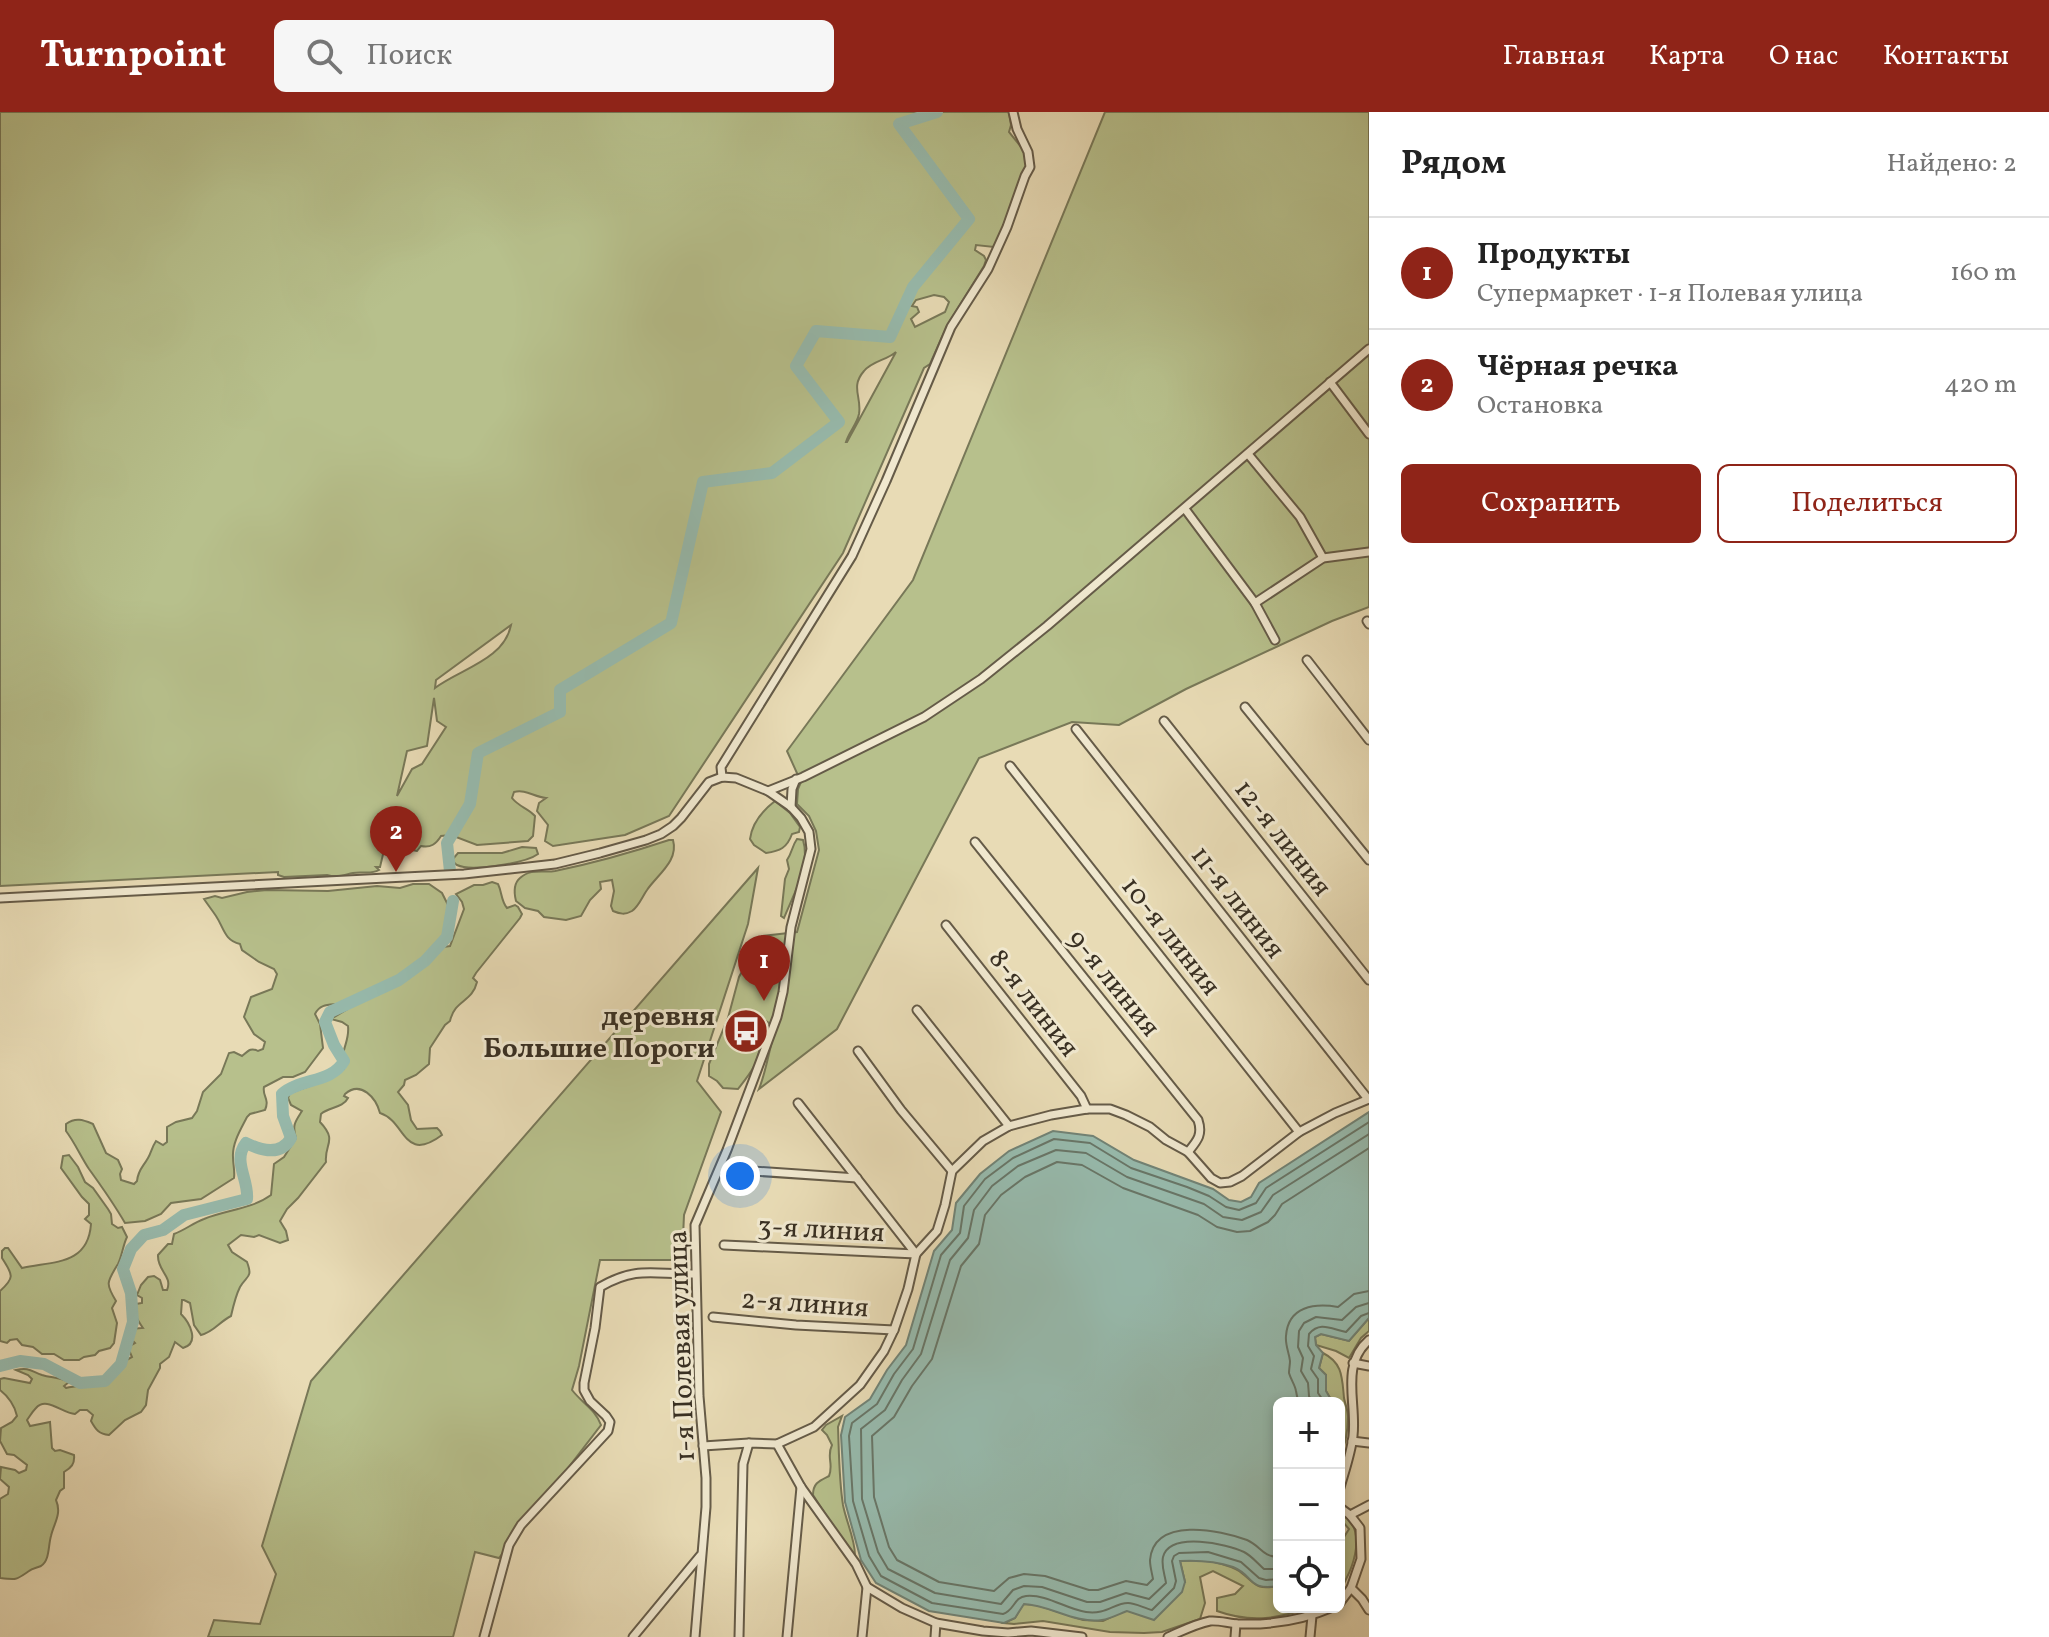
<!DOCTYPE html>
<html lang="ru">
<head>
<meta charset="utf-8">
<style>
  body { margin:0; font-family:Vollkorn,serif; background:#f6f6f6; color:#222 }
  .controls { position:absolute; right:24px; bottom:24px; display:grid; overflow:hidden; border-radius:12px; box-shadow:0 4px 12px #0003 }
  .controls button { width:72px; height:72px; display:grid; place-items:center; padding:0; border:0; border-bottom:2px solid #e0e0e0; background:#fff; color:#222; font:40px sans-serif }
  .you { position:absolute; left:740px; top:1064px; width:28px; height:28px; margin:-20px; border:6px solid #fff; border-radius:50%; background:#1a73e8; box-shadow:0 0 0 12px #1a73e833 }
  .badge { display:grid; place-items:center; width:52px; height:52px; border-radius:50%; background:#8f2418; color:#fff; font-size:26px; font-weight:700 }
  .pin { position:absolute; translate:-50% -66px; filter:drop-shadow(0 2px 4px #0008) }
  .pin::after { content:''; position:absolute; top:42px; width:28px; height:24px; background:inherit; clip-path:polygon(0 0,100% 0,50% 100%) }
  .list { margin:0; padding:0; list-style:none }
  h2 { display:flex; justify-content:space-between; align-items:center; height:104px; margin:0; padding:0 32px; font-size:34px }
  h2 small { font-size:26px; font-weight:400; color:#767676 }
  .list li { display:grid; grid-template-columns:52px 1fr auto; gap:24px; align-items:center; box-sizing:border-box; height:112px; padding:0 32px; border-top:2px solid #e0e0e0 }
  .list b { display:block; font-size:30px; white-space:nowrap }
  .list p { margin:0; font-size:26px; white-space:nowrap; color:#767676 }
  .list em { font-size:26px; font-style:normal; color:#767676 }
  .actions { display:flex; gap:16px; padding:24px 32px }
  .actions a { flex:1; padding:18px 0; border:2px solid #8f2418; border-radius:12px; text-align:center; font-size:28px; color:#8f2418 }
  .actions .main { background:#8f2418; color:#fff }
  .icon { flex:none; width:44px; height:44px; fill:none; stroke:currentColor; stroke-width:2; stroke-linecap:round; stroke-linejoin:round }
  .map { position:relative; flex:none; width:1369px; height:1525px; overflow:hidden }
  header { display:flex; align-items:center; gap:48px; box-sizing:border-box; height:112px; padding:0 40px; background:#8f2418; color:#fff }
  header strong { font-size:38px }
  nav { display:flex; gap:44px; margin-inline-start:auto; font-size:28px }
  .search { width:560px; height:72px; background:#f6f6f6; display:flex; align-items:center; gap:20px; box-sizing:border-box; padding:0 28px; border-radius:12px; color:#767676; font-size:30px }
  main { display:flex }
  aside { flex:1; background:#fff }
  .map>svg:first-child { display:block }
</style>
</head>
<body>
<header>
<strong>Turnpoint</strong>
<div class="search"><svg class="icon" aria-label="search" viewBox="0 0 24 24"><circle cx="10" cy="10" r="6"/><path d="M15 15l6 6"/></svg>Поиск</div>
<nav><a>Главная</a><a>Карта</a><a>О нас</a><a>Контакты</a></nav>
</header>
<main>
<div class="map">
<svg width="1369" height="1525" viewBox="0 0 1369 1525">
  <rect width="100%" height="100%" fill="#e8dbb5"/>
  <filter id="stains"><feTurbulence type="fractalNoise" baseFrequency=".0025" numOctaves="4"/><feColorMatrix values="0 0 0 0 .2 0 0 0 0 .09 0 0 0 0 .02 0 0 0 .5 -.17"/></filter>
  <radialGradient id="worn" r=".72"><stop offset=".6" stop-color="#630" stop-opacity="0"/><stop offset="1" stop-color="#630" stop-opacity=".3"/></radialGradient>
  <g fill="#b7c08c" stroke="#787858" stroke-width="2" fill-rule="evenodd">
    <path d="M0,0H1009L1011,13L1009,20L1022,36L1028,51L1000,125L994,135L976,133L975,138L984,144L986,148L984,154L947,214L930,252L924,256L843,441L669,704L625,723L553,734L545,729L548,713L537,699L539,691L546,686C534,685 526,677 514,680L512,686C519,695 528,696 535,704L533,724L528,729L477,733L451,723L441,724C436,732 431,736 421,734L417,739C400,736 394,728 390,713L380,755H376L379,758C370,763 363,759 353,761C343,763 337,766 327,763L284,765L278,763V760L0,774ZM934,183L944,185L949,190L945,200L915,215L911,207L919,200L917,195L912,194L916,188ZM896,240L847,330H846C849,320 857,312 859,302C862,285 850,275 864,259C872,249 887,248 896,240ZM511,513C504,548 460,557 435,576L436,568ZM434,586L437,609L446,615L422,652L412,657L397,684L407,639L427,634Z"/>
    <path d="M1105,0H1369V495L1332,509L1186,577L1119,613L1072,610L979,646L837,917L759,977C767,957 769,936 776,916L753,900L746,901L743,905V918L752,927L759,930C762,948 749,963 738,977L723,976L717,969L709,964V952L728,906L739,865L762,824L797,820L819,738L816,719L809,704L797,692L798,677L801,670L787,639L913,468Z"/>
    <path d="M775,689L790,701L800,715L799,720L792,722C787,736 780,739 766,741L754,733L750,727C752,711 762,699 775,689Z"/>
    <path d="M797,727L803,728C811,753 793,783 784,806L781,804L785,767L789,757L787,748C792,741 792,734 797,727Z"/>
    <path d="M669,728H673C679,749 657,763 647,778C642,785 639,794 632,799C625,803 620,802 613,799L611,794L614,779L612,768L600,770L601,777L590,788L581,804L566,808L544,805L538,799L525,796L516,789C514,781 513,772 520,766C531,756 543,761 555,759C594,751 633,740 669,728Z"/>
    <path d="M522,735L536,736L538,742C526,751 471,760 457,753C455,752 454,750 452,748L458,741H502Z"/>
    <path d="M758,756L748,812L697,969L721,1000L684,1103L682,1148H600L579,1254L572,1278C582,1291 596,1298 601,1313L499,1446L475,1440L453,1525H208L214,1508L260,1512L276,1462L262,1434L311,1269Z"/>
    <path d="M492,770L498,772C502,780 501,789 507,796L515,793L518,795L522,802L520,806L476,861L473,866L477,870C472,891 455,887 450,909L445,913L430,936L429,952L416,963L405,968L404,973L398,980L408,993L411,1008L417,1017L437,1016L440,1019L442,1023C403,1052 406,1009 380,1001C376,986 361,968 345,982L344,984L348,986C343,996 329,995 321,1002L320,1010C338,1029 324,1032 326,1050L298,1086L287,1097L280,1109L286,1119L288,1128L280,1131L259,1123L254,1125L241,1123L228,1133L232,1140L247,1150C253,1166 247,1163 240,1175C236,1183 233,1195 231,1204C219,1210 214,1220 201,1223L194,1213L190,1191L184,1188H182L181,1202C190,1211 200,1231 183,1236L175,1230L169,1245L160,1252V1256L148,1278L146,1293L141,1300L125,1308L109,1323C99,1322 96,1318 91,1309L93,1303L87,1298H80L75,1302C62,1301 46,1284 36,1296C32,1300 30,1304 27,1308L30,1314L50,1310L52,1336L55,1339L60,1338L74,1343C75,1352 71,1356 64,1360V1376L60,1379L56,1388C62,1402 54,1411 51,1424C48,1434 50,1448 41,1454C37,1456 32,1456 29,1459C16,1468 17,1468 0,1466V1387L8,1382L9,1375L0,1367L1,1355L15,1358L19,1361L26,1358L27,1353L14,1343L7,1342L0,1329L1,1316L12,1310L17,1304C15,1294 8,1284 0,1278V1267L4,1266L30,1271L32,1267L28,1263L16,1258C29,1255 31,1259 42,1263C51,1266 60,1265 69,1270L64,1274L66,1276C87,1271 115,1277 121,1251L132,1245L129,1238L130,1234L135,1231L127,1223L129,1217L143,1216C138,1209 133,1202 136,1192L142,1191V1186L137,1183L141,1173L148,1165L154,1164L160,1168L163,1178H167C173,1164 157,1159 158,1143L168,1132H172L174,1122C185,1118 193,1111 204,1107C226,1098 252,1097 271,1083L274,1052L284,1045L296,1026C292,1013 295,1010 302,999L291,993L288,986L290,981C308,974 329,969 344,957C339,938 350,931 348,914L342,910L331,907L346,898L338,892C328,893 320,892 315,902L320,912L323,936L305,960L293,965H283L264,975C262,984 270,987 265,998L250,1002L247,1005C241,1017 232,1031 233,1045C233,1053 235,1058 234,1066L201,1087L171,1091L161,1102L145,1109L125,1111C114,1092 102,1075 89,1057C81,1045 75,1031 66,1019V1012C76,1005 83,1008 93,1012L106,1041L118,1048L122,1057L120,1062L121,1068L134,1072L137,1069C138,1058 143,1055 148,1046C151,1041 152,1035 156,1029L163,1033L167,1030V1015L176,1010L192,1006L197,999L203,980L221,962L229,941L234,940L242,944C248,939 251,935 258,939L263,937L265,930L254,922L244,905L251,885L272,877L277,862L274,857L259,850L242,838L240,832C224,828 224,816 216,804C212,798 208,793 204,787L215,784L222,786L247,780L267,778L328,779L377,774L400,776L413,772H429L442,781L450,797L452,805L451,812L438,834L443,835L450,834L464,797L462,790L456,782L474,773H483Z"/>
    <path d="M69,1043L78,1055L85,1070L93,1076L108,1097L111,1102L112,1112L118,1116L122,1115L127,1125C123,1133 122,1144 118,1152C107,1170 105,1171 116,1189L112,1196L117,1211L114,1231L110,1236L99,1239L95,1243L84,1245L79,1248H64L54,1242H42L33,1235L22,1233L17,1227L10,1228L7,1231L0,1229V1179C16,1165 12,1162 2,1146V1139L5,1136H8L22,1156C52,1149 88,1154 91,1112L85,1107L89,1103V1092L82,1085L61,1056L63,1044Z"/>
    <path d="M1369,1206V1219L1361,1226L1349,1246L1336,1239L1316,1233L1315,1225L1321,1222L1349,1229Z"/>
    <path d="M1323,1241C1343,1251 1342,1266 1344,1286C1345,1292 1348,1298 1348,1305C1348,1320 1344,1337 1339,1351V1291H1333L1326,1279V1263L1319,1256Z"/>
    <path d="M842,1304L838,1315C839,1340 839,1368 843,1393C846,1409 855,1427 855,1443L847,1436L813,1383C813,1371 819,1369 829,1364C834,1352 826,1345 832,1333L827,1323L822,1318L826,1313Z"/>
    <path d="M1339,1401C1369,1414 1354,1458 1339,1479V1433L1349,1417L1343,1410L1339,1413Z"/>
    <path d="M1207,1448C1217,1451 1230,1453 1239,1459C1257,1472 1253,1478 1279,1474V1495H1314C1278,1506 1253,1512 1217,1499V1486L1235,1482L1243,1474L1213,1459L1200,1465L1205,1491L1200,1507L1162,1520L1144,1521L1110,1520L1043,1509L1014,1512L1004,1511L1015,1506L1023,1492L1037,1493L1083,1508L1103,1509L1185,1470L1180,1449Z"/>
  </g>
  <path fill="#97bbae" stroke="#718376" stroke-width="2" d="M1369,1000V1206L1349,1229L1321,1222L1315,1225L1316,1233L1323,1241L1319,1256L1326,1263V1279L1333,1291H1279V1474C1247,1479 1255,1464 1233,1455C1215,1449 1199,1448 1180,1449L1185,1470L1182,1480L1154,1508L1127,1499C1119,1502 1110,1507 1102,1508C1075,1512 1050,1493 1024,1492L1015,1506L1004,1511L929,1499L876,1471L861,1448L845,1390L841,1323L845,1305L870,1287L887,1258L906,1233L934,1139L952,1118L956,1091L980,1062L1009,1039L1053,1019L1093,1024L1134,1048L1213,1077L1229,1088L1241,1090L1251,1085L1259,1071Z"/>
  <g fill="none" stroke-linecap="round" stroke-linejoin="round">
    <g stroke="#687668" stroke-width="2">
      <path d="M1299,1291C1297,1287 1297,1283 1296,1279C1295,1273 1291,1268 1289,1261C1289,1257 1290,1253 1290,1249C1289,1240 1285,1233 1286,1224C1288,1194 1315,1191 1338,1195L1354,1182L1369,1179"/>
      <path d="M1312,1291L1309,1284L1308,1271L1301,1259L1303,1246L1298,1235L1299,1219L1304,1211L1316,1205L1342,1208L1356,1195L1369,1191"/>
      <path d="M1325,1291L1318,1281V1267L1311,1257L1314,1244L1308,1234L1309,1222C1320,1209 1331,1217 1346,1220L1361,1204L1369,1201"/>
      <path d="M1279,1445C1262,1445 1261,1434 1247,1428C1220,1418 1154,1404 1150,1448C1150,1455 1152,1461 1153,1467L1147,1473L1126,1469L1098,1478H1089L1045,1464L1024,1462L1009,1466L994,1479L939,1470L897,1448L889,1435L874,1385L872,1324L894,1305L912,1274L932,1247L961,1154L979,1132L985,1103L1001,1083L1025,1065L1057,1050L1082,1053L1123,1076L1198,1103L1217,1115L1237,1120L1250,1119L1268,1110L1275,1103L1282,1092L1369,1036"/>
      <path d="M1279,1457H1264C1258,1452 1252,1444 1244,1440C1227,1432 1170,1419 1163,1445C1161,1454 1165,1463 1166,1471L1149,1487L1126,1481L1100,1490H1087L1042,1475L1024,1474L1013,1478L1001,1492L935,1481L888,1457L878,1440L862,1387L861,1317L885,1298L902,1268L921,1242L950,1148L968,1126L974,1098L992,1074L1018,1054L1056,1038L1086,1041L1127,1065L1204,1092L1223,1105L1242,1108L1261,1100L1273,1083L1369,1022"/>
      <path d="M1279,1467L1266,1468L1259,1466L1241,1450L1208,1440L1179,1441L1174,1444L1172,1449L1176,1469L1174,1476L1152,1498C1144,1496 1135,1491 1128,1491C1114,1491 1106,1503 1086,1500C1066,1497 1047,1482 1026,1484C1014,1485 1014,1499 1003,1502L932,1491L881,1464L869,1444L853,1389L849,1324L852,1311L877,1292L894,1262L913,1237L941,1143L960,1121L964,1094L985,1067L1013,1046L1054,1027L1090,1031L1131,1056L1187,1075L1209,1084L1226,1095L1239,1098L1256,1091L1266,1076L1369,1010"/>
    </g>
    <g stroke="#97bbae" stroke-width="12">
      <path d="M450,759L447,731L470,692L478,641L560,600V578L671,511L703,370L772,361L839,310L796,254L816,219L890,225L913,175L969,107L899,12L937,0"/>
      <path d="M0,1254L20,1249L44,1252L80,1271L105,1269L121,1252L133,1210L131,1181L123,1157L131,1137L144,1123L163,1118L184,1103L247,1087C249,1067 232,1049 246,1031C262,1039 281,1044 291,1026L283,1004L282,982C300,966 332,971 344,949L334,933L325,910L330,900L399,868L425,849L447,825L453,789"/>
    </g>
    <g stroke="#655b48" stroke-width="11">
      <g id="minor">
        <path d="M1330,270L1369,322"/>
        <path d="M1248,342L1300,405L1323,446"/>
        <path d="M1185,397L1255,491L1275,528"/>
        <path d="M1255,491L1323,446L1369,440"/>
        <path d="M1367,509L1369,512"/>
        <path d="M1307,548L1369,628"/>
        <path d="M1245,595L1369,748"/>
        <path d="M1164,609L1369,868"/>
        <path d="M1076,617L1368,987"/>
        <path d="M1010,654L1299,1020"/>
        <path d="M722,665L721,655L852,444L886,369L951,215L988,157L1007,115L1025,64L1030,55L1028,40L1017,17L1013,0"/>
        <path d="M768,679L803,665L924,605L981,567L1047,514L1369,237"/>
        <path d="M791,695L792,677L796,667"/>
        <path d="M975,730L1198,1008C1203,1023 1197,1029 1188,1040"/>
        <path d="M0,786L464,762L555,752L600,741L646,728L661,722L673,714L681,706L709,670L722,665L736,666L768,679L791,695L801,706L809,720L811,737L791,815L783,880L777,905L727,1038L695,1113L699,1284L706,1366V1395L695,1525"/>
        <path d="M946,813L1081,984L1087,997"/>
        <path d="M917,898L1009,1014"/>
        <path d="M858,939L901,998L952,1059"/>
        <path d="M798,991L916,1142"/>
        <path d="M738,1058L857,1066"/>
        <path d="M724,1133L916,1142"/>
        <path d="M713,1205L796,1213L894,1218"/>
        <path d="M1353,1251L1369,1254"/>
        <path d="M1352,1329L1369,1331"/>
        <path d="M777,1332L801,1375L856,1452L867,1475L902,1496L936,1511L983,1519L1008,1521L1031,1519L1082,1525"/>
        <path d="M703,1334L749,1331L777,1332L814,1315L860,1273L884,1239L894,1218L908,1177L916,1142L937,1119L945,1093L952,1059L983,1029L1009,1014L1051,1003L1087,997H1110L1126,1003L1150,1015L1166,1028L1188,1040L1211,1066L1220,1071L1230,1070L1242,1064L1299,1020L1335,1001L1369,987"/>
        <path d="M1339,1379C1344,1361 1351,1342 1353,1324C1357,1291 1340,1253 1369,1228"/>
        <path d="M1339,1395L1350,1403L1360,1416L1361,1447L1351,1476L1339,1492"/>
        <path d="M1350,1403L1369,1393"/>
        <path d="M1351,1476L1362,1487L1369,1498"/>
        <path d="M484,1525L509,1433L521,1413L608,1319L610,1310L606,1304L590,1289L584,1278V1271L595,1216L600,1175C638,1153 655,1163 695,1162"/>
        <path d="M633,1525L700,1444"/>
        <path d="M739,1525L743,1352L749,1331"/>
        <path d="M787,1525L801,1375"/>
        <path d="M862,1525L867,1475"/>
        <path d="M935,1525L936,1511"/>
        <path d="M1168,1525C1182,1519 1195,1512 1210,1509C1220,1508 1230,1512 1241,1512C1274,1513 1303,1508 1333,1495"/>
        <path d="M1235,1525L1236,1512"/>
        <path d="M1310,1525L1312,1504"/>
      </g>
    </g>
    <use href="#minor" stroke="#f0e8cf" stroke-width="7"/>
  </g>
  <defs>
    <g id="bus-disc" transform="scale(2.3)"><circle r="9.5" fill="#8f2418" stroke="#f0e8cf"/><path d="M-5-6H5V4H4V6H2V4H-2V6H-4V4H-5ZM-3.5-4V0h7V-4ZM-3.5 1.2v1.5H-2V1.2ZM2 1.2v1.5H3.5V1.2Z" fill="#fff"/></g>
  </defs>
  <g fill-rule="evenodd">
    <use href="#bus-disc" x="746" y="919"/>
  </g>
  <g text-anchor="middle" stroke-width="6" stroke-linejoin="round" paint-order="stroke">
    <g font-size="28" fill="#393023" stroke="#f0e8cf">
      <text transform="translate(1284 725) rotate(52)" y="10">12-я линия</text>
      <text transform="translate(1239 789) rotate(52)" y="10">11-я линия</text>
      <text transform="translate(1172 823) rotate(52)" y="10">10-я линия</text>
      <text transform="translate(1115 870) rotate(51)" y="10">9-я линия</text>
      <text transform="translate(1035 890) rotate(52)" y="10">8-я линия</text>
      <text transform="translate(821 1116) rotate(3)" y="10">3-я линия</text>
      <text transform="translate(805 1190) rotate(4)" y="10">2-я линия</text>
      <text transform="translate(680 1234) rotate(-92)" y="10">1-я Полевая улица</text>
    </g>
    <g font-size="28" font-weight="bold" fill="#393023" stroke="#f0e8cf" text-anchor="end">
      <text x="715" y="913">деревня<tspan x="715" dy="32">Большие Пороги</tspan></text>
    </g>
  </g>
  <rect width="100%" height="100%" filter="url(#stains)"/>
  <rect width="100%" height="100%" fill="url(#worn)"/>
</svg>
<div class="controls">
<button>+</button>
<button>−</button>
<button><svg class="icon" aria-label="locate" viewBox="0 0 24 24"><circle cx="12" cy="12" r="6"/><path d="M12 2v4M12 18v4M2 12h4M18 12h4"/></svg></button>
</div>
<div class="you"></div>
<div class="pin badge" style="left:764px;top:889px">1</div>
<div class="pin badge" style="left:396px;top:760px">2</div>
</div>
<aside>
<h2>Рядом<small>Найдено: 2</small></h2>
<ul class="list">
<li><span class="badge">1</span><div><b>Продукты</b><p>Супермаркет · 1-я Полевая улица</p></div><em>160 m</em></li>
<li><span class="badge">2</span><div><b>Чёрная речка</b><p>Остановка</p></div><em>420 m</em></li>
</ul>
<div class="actions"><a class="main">Сохранить</a><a>Поделиться</a></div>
</aside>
</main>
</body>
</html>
